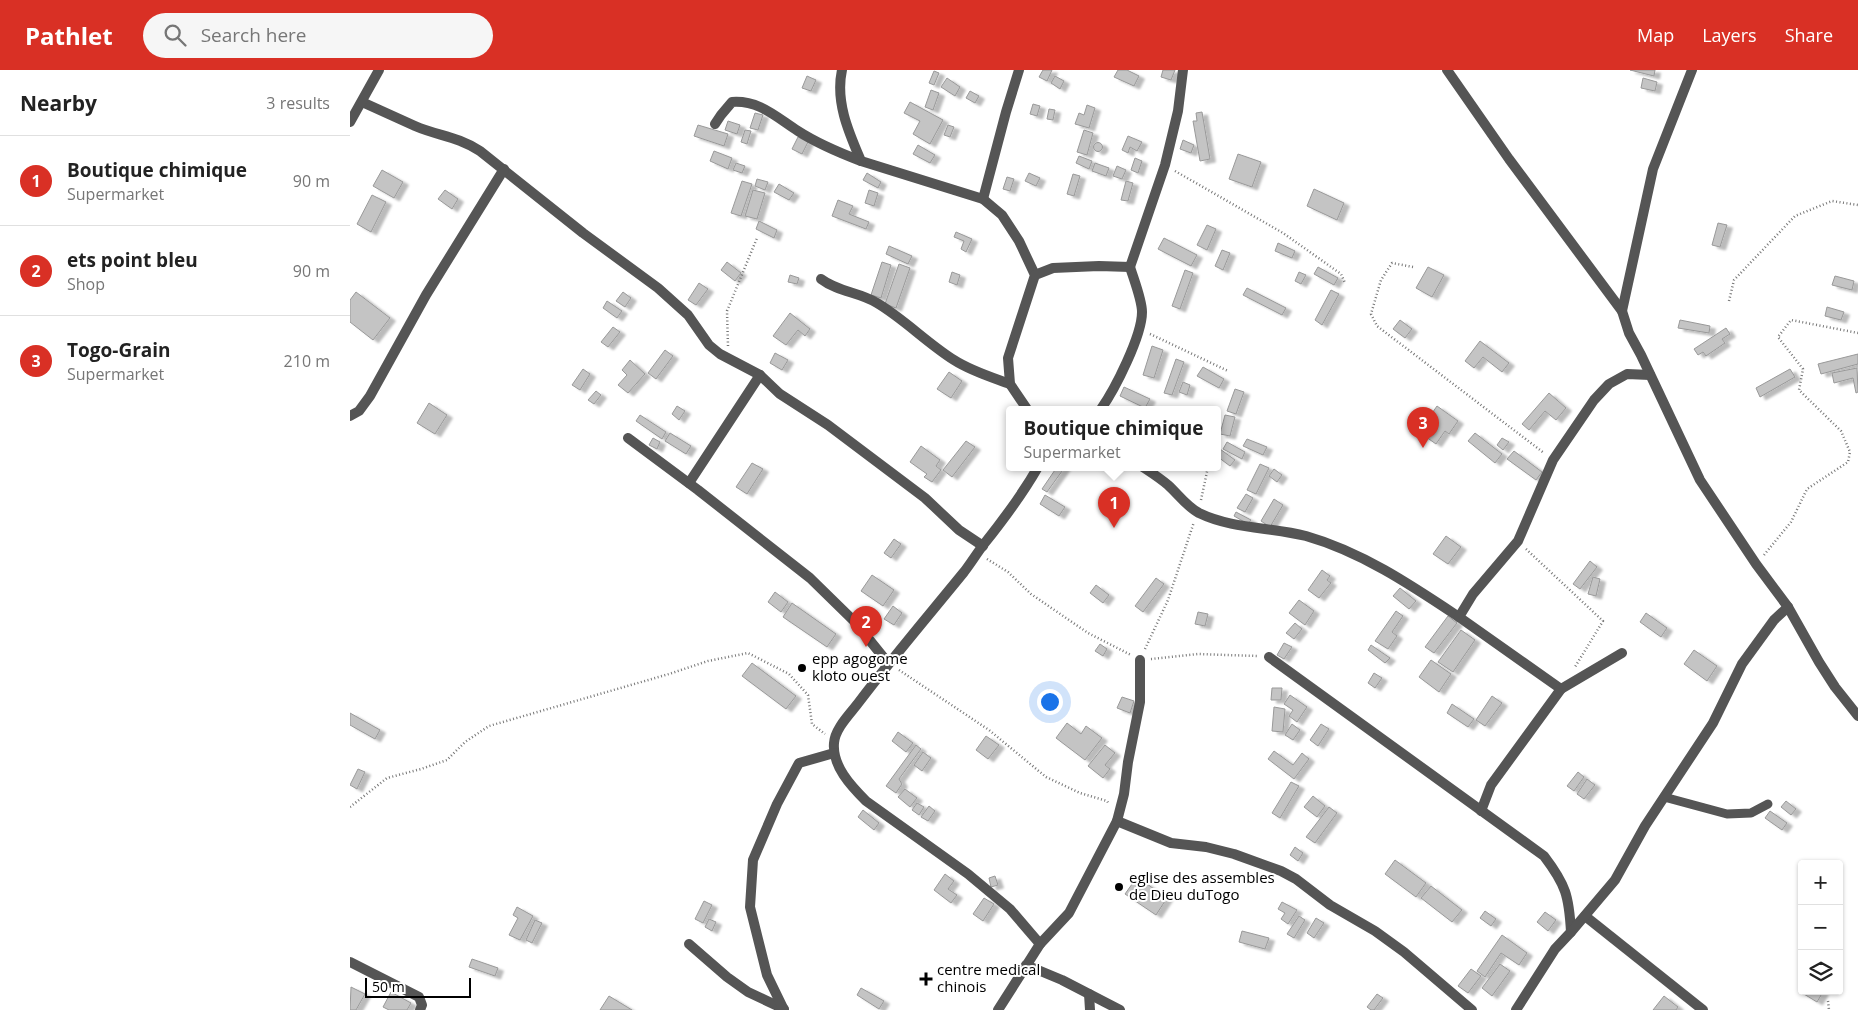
<!DOCTYPE html>
<html lang="en">
<head>
<meta charset="utf-8">
<style>
  body { margin:0; font-family:"Open Sans",sans-serif; background:#f6f6f6; color:#222 }
  .controls { position:absolute; right:15px; bottom:15px; display:grid; overflow:hidden; border-radius:5px; box-shadow:0 1px 4px #0004 }
  .controls button { width:45px; height:45px; display:grid; place-items:center; padding:0; border:0; border-bottom:1px solid #e0e0e0; background:#fff; color:#222; font:25px sans-serif }
  .scale { position:absolute; left:15px; bottom:12px; width:106px; box-sizing:border-box; padding-left:5px; border:2px solid #000; border-top:0; font-size:14px; line-height:18px; white-space:nowrap; color:#000; -webkit-text-stroke:4px #fff; paint-order:stroke }
  .you { position:absolute; left:699px; top:631px; width:18px; height:18px; margin:-12px; border:4px solid #fff; border-radius:50%; background:#1a73e8; box-shadow:0 0 0 8px #1a73e833 }
  .badge { display:grid; place-items:center; width:32px; height:32px; border-radius:50%; background:#d93025; color:#fff; font-size:16px; font-weight:700 }
  .pin { position:absolute; translate:-50% -41px; filter:drop-shadow(0 1px 2px #0008) }
  .pin::after { content:''; position:absolute; top:26px; width:18px; height:15px; background:inherit; clip-path:polygon(0 0,100% 0,50% 100%) }
  .popup { position:absolute; left:656px; top:336px; width:215px; height:65px; box-sizing:border-box; display:grid; place-content:center; border-radius:5px; background:#fff; filter:drop-shadow(0 1px 4px #0005); font-size:16px; white-space:nowrap; color:#767676 }
  .popup b { font-size:19px; color:#222 }
  .popup::after { content:''; position:absolute; left:50%; top:100%; margin-left:-10px; border:10px solid transparent; border-top-color:#fff }
  .list { margin:0; padding:0; list-style:none }
  h2 { display:flex; justify-content:space-between; align-items:center; height:65px; margin:0; padding:0 20px; font-size:21px }
  h2 small { font-size:16px; font-weight:400; color:#767676 }
  .list li { display:grid; grid-template-columns:32px 1fr auto; gap:15px; align-items:center; box-sizing:border-box; height:90px; padding:0 20px; border-top:1px solid #e0e0e0 }
  .list b { display:block; font-size:19px; white-space:nowrap }
  .list p { margin:0; font-size:16px; white-space:nowrap; color:#767676 }
  .list em { font-size:16px; font-style:normal; color:#767676 }
  .icon { flex:none; width:28px; height:28px; fill:none; stroke:currentColor; stroke-width:2; stroke-linecap:round; stroke-linejoin:round }
  .map { position:relative; flex:none; width:1508px; height:940px; overflow:hidden }
  header { display:flex; align-items:center; gap:30px; box-sizing:border-box; height:70px; padding:0 25px; background:#d93025; color:#fff }
  header strong { font-size:24px }
  nav { display:flex; gap:28px; margin-inline-start:auto; font-size:18px }
  .search { width:350px; height:45px; background:#f6f6f6; display:flex; align-items:center; gap:12px; box-sizing:border-box; padding:0 18px; border-radius:28px; color:#767676; font-size:19px }
  main { display:flex }
  aside { flex:1; background:#fff }
  .map>svg:first-child { display:block }
</style>
</head>
<body>
<header>
<strong>Pathlet</strong>
<div class="search"><svg class="icon" aria-label="search" viewBox="0 0 24 24"><circle cx="10" cy="10" r="6"/><path d="M15 15l6 6"/></svg>Search here</div>
<nav><a>Map</a><a>Layers</a><a>Share</a></nav>
</header>
<main>
<aside>
<h2>Nearby<small>3 results</small></h2>
<ul class="list">
<li><span class="badge">1</span><div><b>Boutique chimique</b><p>Supermarket</p></div><em>90 m</em></li>
<li><span class="badge">2</span><div><b>ets point bleu</b><p>Shop</p></div><em>90 m</em></li>
<li><span class="badge">3</span><div><b>Togo-Grain</b><p>Supermarket</p></div><em>210 m</em></li>
</ul>
</aside>
<div class="map">
<svg width="1508" height="940" viewBox="0 0 1508 940">
  <defs>
    <filter id="shadow"><feDropShadow dx="5.5" dy="3" stdDeviation="1" flood-color="#0004"/></filter>
  </defs>
  <rect width="100%" height="100%" fill="#fff"/>
  <g fill="#c4c4c4" stroke="#999" filter="url(#shadow)">
    <path d="M693,0H702L697,11L689,7Z"/>
    <path d="M768,0H777L789,6L784,16L764,7Z"/>
    <path d="M813,0H825L821,10L811,7Z"/>
    <path d="M1280,0H1305L1304,6Z"/>
    <path d="M584,1L589,3L584,15L579,13Z"/>
    <path d="M457,6L466,10L461,21L452,18Z"/>
    <path d="M705,6L714,11L710,19L701,13Z"/>
    <path d="M597,8L610,17L605,26L591,17Z"/>
    <path d="M1293,8L1307,12L1305,21L1291,18Z"/>
    <path d="M581,20L589,23L583,40L575,37Z"/>
    <path d="M620,21L629,26L625,33L616,28Z"/>
    <path d="M560,32L593,50L580,74L563,64L570,51L554,43Z"/>
    <path d="M683,34L690,36L687,46L680,44Z"/>
    <path d="M737,35L745,38L739,58L725,54L729,43L734,45Z"/>
    <path d="M699,39L705,40L703,50L697,49Z"/>
    <path d="M852,42L860,89L850,91L843,51H847L846,43Z"/>
    <path d="M405,43L413,45L408,60L400,58Z"/>
    <path d="M378,51L390,55L387,64L375,60Z"/>
    <path d="M348,55L378,64L374,76L344,66Z"/>
    <path d="M598,55L604,57L600,67L594,65Z"/>
    <path d="M395,60L401,61L397,74L391,72Z"/>
    <path d="M734,60L743,63L737,85L727,82Z"/>
    <path d="M778,66L792,72L787,81L780,77L778,83L772,80Z"/>
    <path d="M448,67L458,72L452,84L442,79Z"/>
    <path d="M833,70L844,75L841,83L830,79Z"/>
    <circle cx="748" cy="77" r="4.5"/>
    <path d="M568,75L585,85L580,93L563,84Z"/>
    <path d="M364,81L382,88L378,99L360,91Z"/>
    <path d="M888,84L911,92L902,117L879,109Z"/>
    <path d="M729,86L742,91L739,99L726,93Z"/>
    <path d="M785,88L792,91L788,103L781,100Z"/>
    <path d="M386,93L395,96L392,103L383,100Z"/>
    <path d="M745,93L759,98L756,106L742,101Z"/>
    <path d="M767,96L776,100L772,109L763,106Z"/>
    <path d="M32,100L53,112L44,128L23,116Z"/>
    <path d="M517,103L531,112L528,118L513,110Z"/>
    <path d="M679,103L690,108L686,116L675,111Z"/>
    <path d="M723,104L730,106L724,126L717,124Z"/>
    <path d="M657,107L664,109L660,121L653,119Z"/>
    <path d="M407,109L418,112L415,120L405,116Z"/>
    <path d="M392,111L402,114L391,146L381,143Z"/>
    <path d="M776,111L783,113L778,131L771,130Z"/>
    <path d="M429,114L444,123L439,130L424,122Z"/>
    <path d="M964,119L994,133L987,150L957,136Z"/>
    <path d="M95,120L108,129L102,139L88,129Z"/>
    <path d="M403,120L415,123L407,149L395,146Z"/>
    <path d="M519,120L528,123L524,136L515,133Z"/>
    <path d="M22,125L36,132L21,162L7,154Z"/>
    <path d="M488,130L503,136L499,144L519,152L516,159L482,146Z"/>
    <path d="M409,151L427,160L424,168L406,159Z"/>
    <path d="M1368,153L1377,155L1370,177L1362,175Z"/>
    <path d="M857,155L866,159L857,180L847,175Z"/>
    <path d="M606,162L622,169L616,182L611,179L614,171L604,167Z"/>
    <path d="M814,168L847,185L841,196L808,179Z"/>
    <path d="M928,173L945,181L942,188L925,181Z"/>
    <path d="M539,176L562,186L558,194L536,184Z"/>
    <path d="M872,180L880,183L873,200L865,196Z"/>
    <path d="M377,192L391,203L385,211L371,200Z"/>
    <path d="M532,192L541,195L531,228L521,225Z"/>
    <path d="M549,194L560,198L546,238L535,234Z"/>
    <path d="M968,197L988,208L984,215L964,204Z"/>
    <path d="M1078,197L1094,205L1082,227L1066,218Z"/>
    <path d="M835,200L843,203L830,239L822,236Z"/>
    <path d="M602,202L610,205L607,215L599,212Z"/>
    <path d="M949,202L956,205L951,214L945,211Z"/>
    <path d="M440,205L449,208L447,214L438,212Z"/>
    <path d="M1485,206L1504,211L1502,220L1482,215Z"/>
    <path d="M349,213L358,219L346,235L338,230Z"/>
    <path d="M897,218L936,238L932,245L893,225Z"/>
    <path d="M981,220L989,224L972,255L965,250Z"/>
    <path d="M6,222L40,248L23,270L0,252V230Z"/>
    <path d="M273,222L281,228L275,237L266,231Z"/>
    <path d="M257,231L272,241L267,248L253,238Z"/>
    <path d="M1477,237L1494,242L1491,250L1475,246Z"/>
    <path d="M440,243L460,259L455,266L448,260L436,275L423,266Z"/>
    <path d="M1050,250L1062,259L1055,268L1043,259Z"/>
    <path d="M1330,250L1360,256L1359,263L1328,258Z"/>
    <path d="M263,257L270,262L258,277L251,272Z"/>
    <path d="M1376,258L1380,264L1372,269L1375,273L1356,286L1353,282L1348,285L1344,279Z"/>
    <path d="M1130,271L1159,293L1152,302L1133,287L1124,298L1115,291Z"/>
    <path d="M802,276L813,280L804,308L793,305Z"/>
    <path d="M315,280L323,286L306,309L298,303Z"/>
    <path d="M425,283L438,290L432,300L420,293Z"/>
    <path d="M1508,284V294L1471,304L1468,294Z"/>
    <path d="M826,289L834,292L822,325L814,323Z"/>
    <path d="M280,290L295,304L278,323L268,315L277,305L272,300Z"/>
    <path d="M853,297L874,309L869,318L847,306Z"/>
    <path d="M1507,298L1508,322L1506,323L1503,308L1484,313L1482,303Z"/>
    <path d="M233,299L240,304L230,320L222,315Z"/>
    <path d="M1440,299L1445,307L1410,327L1406,318Z"/>
    <path d="M599,302L612,311L601,328L587,319Z"/>
    <path d="M833,312L840,315L837,325L829,322Z"/>
    <path d="M774,317L800,329L795,338L770,326Z"/>
    <path d="M885,319L894,322L886,344L877,341Z"/>
    <path d="M246,321L251,325L244,334L238,330Z"/>
    <path d="M1199,323L1216,338L1206,350L1195,341L1179,360L1172,354Z"/>
    <path d="M79,333L97,345L85,364L67,353Z"/>
    <path d="M327,336L335,341L329,350L322,344Z"/>
    <path d="M1087,336L1108,351L1099,364L1095,361L1086,374L1069,362Z"/>
    <path d="M290,345L316,362L312,369L286,351Z"/>
    <path d="M875,345L885,347L880,366L870,364Z"/>
    <path d="M320,363L341,376L336,384L315,371Z"/>
    <path d="M1125,363L1152,384L1145,393L1118,371Z"/>
    <path d="M303,368L310,372L307,379L299,375Z"/>
    <path d="M1152,368L1159,372L1153,380L1147,375Z"/>
    <path d="M897,369L917,377L913,385L893,376Z"/>
    <path d="M616,371L625,377L602,407L593,400Z"/>
    <path d="M877,372L895,382L892,389L873,379Z"/>
    <path d="M571,376L590,390L586,396L591,400L582,412L574,407L577,404L560,392Z"/>
    <path d="M870,379L885,390L880,396L868,387Z"/>
    <path d="M1164,381L1192,402L1186,410L1157,389Z"/>
    <path d="M402,393L413,399L397,424L386,417Z"/>
    <path d="M910,394L919,398L906,424L897,420Z"/>
    <path d="M707,397H715L697,422L692,419Z"/>
    <path d="M924,399L932,405L927,412L919,406Z"/>
    <path d="M896,424L903,428L895,442L887,438Z"/>
    <path d="M695,425L715,437L709,446L690,434Z"/>
    <path d="M924,429L933,435L920,457L911,451Z"/>
    <path d="M886,442L901,450L898,454L884,446Z"/>
    <path d="M1096,466L1111,477L1098,494L1083,484Z"/>
    <path d="M544,469L551,474L541,488L534,483Z"/>
    <path d="M1240,491L1247,497L1230,519L1223,514Z"/>
    <path d="M972,500L980,506L977,510L981,513L969,528L958,520Z"/>
    <path d="M522,505L544,520L533,536L511,521Z"/>
    <path d="M1243,507L1250,509L1246,526L1238,524Z"/>
    <path d="M806,508L814,514L793,542L785,536Z"/>
    <path d="M746,515L759,525L753,533L740,523Z"/>
    <path d="M1050,518L1066,531L1059,539L1043,526Z"/>
    <path d="M425,522L438,532L431,542L418,532Z"/>
    <path d="M949,530L964,541L955,555L939,543Z"/>
    <path d="M442,533L486,564L477,577L433,547Z"/>
    <path d="M543,536L552,543L544,555L534,549Z"/>
    <path d="M1046,541L1053,546L1042,562L1047,566L1038,579L1025,571Z"/>
    <path d="M848,542L858,544L855,556L845,554Z"/>
    <path d="M1296,543L1317,558L1311,567L1290,552Z"/>
    <path d="M1098,546L1107,553L1084,583L1075,577Z"/>
    <path d="M945,553L952,559L944,569L936,563Z"/>
    <path d="M1111,560L1125,570L1103,602L1088,592Z"/>
    <path d="M934,573L942,577L934,589L927,585Z"/>
    <path d="M750,574L757,579L753,586L745,581Z"/>
    <path d="M1021,575L1040,588L1035,593L1018,580Z"/>
    <path d="M1344,580L1367,596L1357,611L1334,594Z"/>
    <path d="M1081,590L1101,604L1089,622L1069,607Z"/>
    <path d="M402,593L446,626L436,639L392,606Z"/>
    <path d="M1024,603L1032,608L1025,618L1018,613Z"/>
    <path d="M922,618H932L931,630H921Z"/>
    <path d="M940,625L957,637L947,652L939,646L943,640L934,634Z"/>
    <path d="M1142,626L1152,633L1135,656L1126,650Z"/>
    <path d="M772,627L784,631L780,643L767,638Z"/>
    <path d="M1102,634L1124,649L1118,657L1097,643Z"/>
    <path d="M924,637L935,639L933,662L922,661Z"/>
    <path d="M0,643L30,660L25,669L0,655Z"/>
    <path d="M717,653L731,664L736,656L752,668L735,690L706,668Z"/>
    <path d="M942,654L950,660L943,670L935,665Z"/>
    <path d="M971,654L979,659L968,676L960,670Z"/>
    <path d="M548,662L563,673L556,682L542,671Z"/>
    <path d="M636,666L649,675L638,689L626,680Z"/>
    <path d="M566,675L571,679L549,709L552,714L546,723L536,716Z"/>
    <path d="M755,675L765,683L755,695L760,699L753,708L738,696Z"/>
    <path d="M924,681L943,695L952,683L959,689L944,709L918,689Z"/>
    <path d="M573,682L581,688L572,701L564,695Z"/>
    <path d="M8,699L15,702L7,719L0,715Z"/>
    <path d="M1228,702L1234,707L1224,721L1217,716Z"/>
    <path d="M1237,709L1245,715L1234,729L1227,724Z"/>
    <path d="M941,712L949,716L930,748L922,743Z"/>
    <path d="M555,719L567,728L560,737L548,727Z"/>
    <path d="M963,726L975,736L967,747L954,737Z"/>
    <path d="M1436,731L1446,739L1441,745L1431,737Z"/>
    <path d="M567,733L574,737L569,745L562,740Z"/>
    <path d="M579,736L585,741L578,751L571,747Z"/>
    <path d="M979,737L987,743L965,773L956,767Z"/>
    <path d="M513,740L529,753L524,760L508,747Z"/>
    <path d="M1420,741L1437,753L1432,760L1415,748Z"/>
    <path d="M945,777L953,783L948,791L940,785Z"/>
    <path d="M1045,790L1076,813L1066,827L1035,804Z"/>
    <path d="M595,804L604,811L598,819L607,825L601,833L584,820Z"/>
    <path d="M645,806L648,815L641,817L639,808Z"/>
    <path d="M787,807L817,828L806,845L775,824Z"/>
    <path d="M1081,816L1112,840L1102,852L1071,828Z"/>
    <path d="M634,828L644,834L633,851L623,844Z"/>
    <path d="M354,831L362,835L353,853L345,849Z"/>
    <path d="M932,832L947,840L938,854L931,849L935,843L928,839Z"/>
    <path d="M167,837L183,846L170,870L159,865L168,848L163,845Z"/>
    <path d="M1135,841L1146,849L1141,856L1130,848Z"/>
    <path d="M1195,842L1206,850L1198,861L1187,852Z"/>
    <path d="M949,846L955,850L944,868L937,864Z"/>
    <path d="M966,848L974,853L964,868L957,863Z"/>
    <path d="M359,849L366,852L362,861L355,857Z"/>
    <path d="M185,850L192,853L182,873L176,870Z"/>
    <path d="M892,861L919,868L915,879L889,872Z"/>
    <path d="M1152,865L1177,883L1169,895L1151,883L1135,907L1127,901Z"/>
    <path d="M122,889L148,898L145,906L119,897Z"/>
    <path d="M1150,894L1160,901L1142,926L1132,918Z"/>
    <path d="M1121,899L1131,906L1118,923L1108,916Z"/>
    <path d="M1452,916V921L1473,922L1467,932L1449,921Z"/>
    <path d="M1,917L15,924L6,940H0Z"/>
    <path d="M511,918L534,931L529,939L507,925Z"/>
    <path d="M41,922L61,933L57,940H39L33,937Z"/>
    <path d="M1027,924L1033,928L1024,940H1021L1017,937Z"/>
    <path d="M259,926L282,940H250Z"/>
    <path d="M1314,926L1328,937L1326,940H1303Z"/>
  </g>
  <g fill="none" stroke-linecap="round" stroke-linejoin="round">
    <g stroke="#777" stroke-width="2.5" stroke-dasharray="1 2.5" stroke-linecap="butt">
      <path d="M825,101L933,163L991,204L995,213"/>
      <path d="M1063,197L1042,193L1031,210L1021,244L1027,256L1194,383"/>
      <path d="M1379,231L1384,210L1445,146L1482,131L1508,135"/>
      <path d="M800,264L878,301"/>
      <path d="M378,276L377,241L407,168"/>
      <path d="M851,430L858,397"/>
      <path d="M1176,479L1253,551L1225,597"/>
      <path d="M1414,485L1441,452L1457,419L1498,392L1500,382L1491,361L1449,320L1453,299L1428,267L1441,250L1508,263"/>
      <path d="M637,489L658,502L681,524L738,563L781,585"/>
      <path d="M795,579L818,530L844,452"/>
      <path d="M801,589L848,584L907,586"/>
      <path d="M549,600L639,660L696,707L730,723L757,731L759,734"/>
      <path d="M0,737L37,708L71,699L97,690L115,672L139,656L319,604L358,591L398,583L439,604L458,625L462,654L475,664"/>
      <path d="M1478,931L1479,940"/>
    </g>
    <path stroke="#555" stroke-width="9" d="M1314,727L1377,744L1401,743L1418,734"/>
    <g stroke="#555" stroke-width="10">
      <path d="M492,0C485,32 499,63 511,91L633,129L652,145L669,171L685,205L658,288L660,314L677,339"/>
      <path d="M1097,0L1159,89L1272,241L1279,263L1291,285L1350,410L1406,494L1438,537L1469,592L1485,617L1508,646"/>
      <path d="M12,32C30,40 47,48 65,56C88,66 107,66 130,81L233,163L308,218L338,245L359,275L370,284L410,305L430,324L478,355L575,428L609,460L633,476"/>
      <path d="M0,52L29,0"/>
      <path d="M365,54L371,45L382,32C409,30 426,47 448,61C468,74 490,83 511,91"/>
      <path d="M633,129L656,42L669,0"/>
      <path d="M685,205L703,198L749,196L780,197L815,95L828,41L833,0"/>
      <path d="M471,209C488,222 509,222 527,233C554,249 577,273 604,290C621,301 641,307 660,314"/>
      <path d="M1272,241L1303,99L1342,0"/>
      <path d="M751,339C765,319 792,266 792,242C792,230 784,210 780,197"/>
      <path d="M0,346L9,341L20,326L76,225L154,99"/>
      <path d="M278,368L348,420L460,508L505,552L538,593"/>
      <path d="M688,397C672,425 654,449 634,474C627,483 621,493 614,502C579,545 543,587 509,632C501,643 485,658 484,673C482,696 501,716 516,731L618,804L660,839L690,874"/>
      <path d="M793,397C802,403 810,408 818,415C828,424 836,436 849,443C882,459 920,457 956,466C1012,482 1061,515 1109,547"/>
      <path d="M339,413L410,305"/>
      <path d="M919,587L1194,786C1216,815 1219,826 1221,862L1205,879L1166,940"/>
      <path d="M1211,619L1109,547L1123,524L1168,471L1203,390L1244,330L1259,314L1277,304L1300,305"/>
      <path d="M1131,741L1141,715L1211,619L1272,583"/>
      <path d="M767,751L821,773L856,777L884,784L931,801L946,809L980,835L1025,861L1054,882L1122,940"/>
      <path d="M1235,846L1353,940"/>
      <path d="M1221,862L1265,810L1295,756L1363,653L1392,594L1424,550L1438,537"/>
      <path d="M339,874L377,907L398,922L434,939"/>
      <path d="M0,892L69,927L72,935L70,940"/>
      <path d="M676,895L712,910L770,940"/>
      <path d="M739,924L740,940"/>
      <path d="M433,938L417,905L400,837L403,790L427,734L449,693L484,683"/>
      <path d="M648,940L690,874L719,843L767,751L774,724L778,692L790,632V590"/>
    </g>
  </g>
  <g fill="#000" stroke="#fff" stroke-width="2">
    <circle cx="452" cy="598" r="5"/>
    <circle cx="769" cy="817" r="5"/>
    <path d="M573.5 901.5h5v5h5v5h-5v5h-5v-5h-5v-5h5z"/>
  </g>
  <g text-anchor="middle" stroke-width="4" stroke-linejoin="round" paint-order="stroke">
    <g font-size="15" fill="#000" stroke="#fff" text-anchor="start">
      <text x="462" y="594">epp agogome<tspan x="462" dy="17">kloto ouest</tspan></text>
      <text x="779" y="813">eglise des assembles<tspan x="779" dy="17">de Dieu duTogo</tspan></text>
      <text x="587" y="905">centre medical<tspan x="587" dy="17">chinois</tspan></text>
    </g>
  </g>
</svg>
<div class="controls">
<button>+</button>
<button>−</button>
<button><svg class="icon" aria-label="layers" viewBox="0 0 24 24"><path d="M12 4l9 5-9 5-9-5zM3 14l9 5 9-5"/></svg></button>
</div>
<div class="scale">50 m</div>
<div class="you"></div>
<div class="pin badge" style="left:764px;top:458px">1</div>
<div class="popup"><b>Boutique chimique</b>Supermarket</div>
<div class="pin badge" style="left:516px;top:577px">2</div>
<div class="pin badge" style="left:1073px;top:378px">3</div>
</div>
</main>
</body>
</html>
